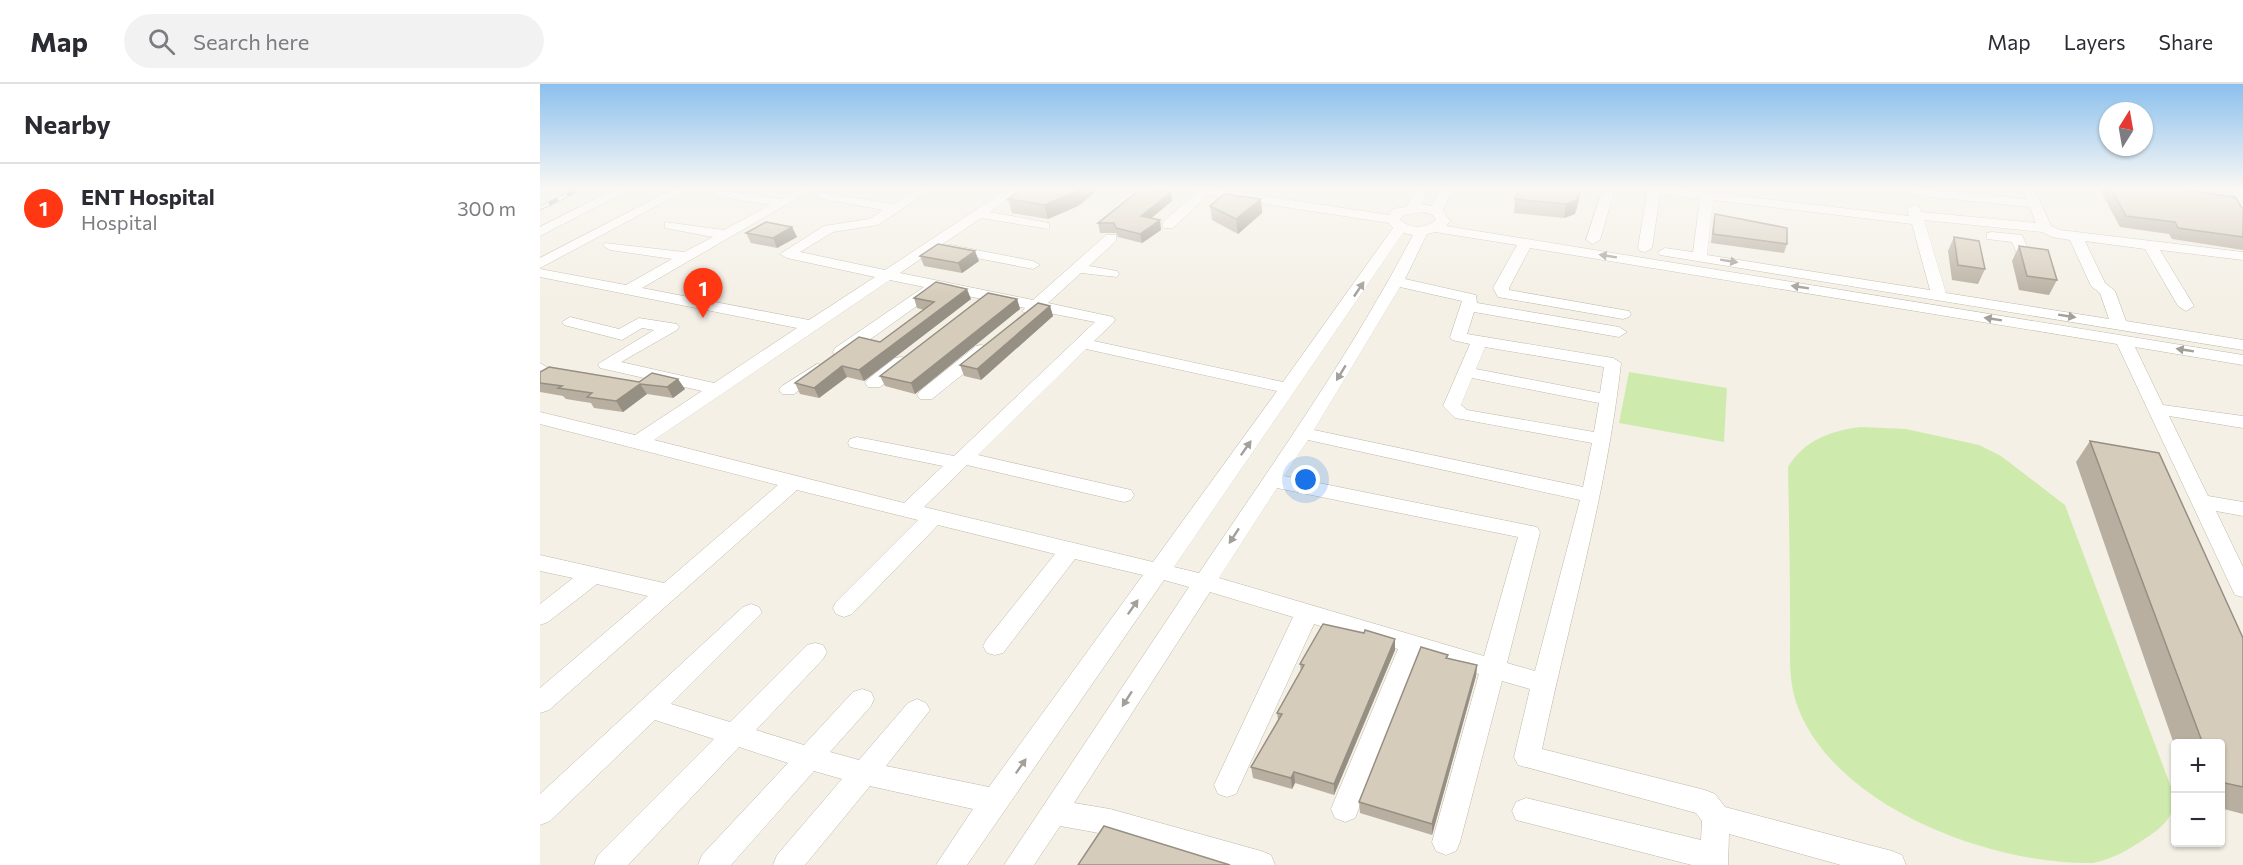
<!DOCTYPE html>
<html lang="en">
<head>
<meta charset="utf-8">
<style>
  body { margin:0; font-family:Commissioner,sans-serif; background:#f2f2f3; color:#2b2b33 }
  .controls { position:absolute; right:18px; bottom:18px; display:grid; overflow:hidden; border-radius:6px; box-shadow:0 2px 4px #0004 }
  .controls button { width:54px; height:54px; display:grid; place-items:center; padding:0; border:0; border-bottom:2px solid #e1e1e2; background:#fff; color:#2b2b33; font:30px sans-serif }
  .compass { position:absolute; left:1559px; top:18px; width:54px; height:54px; border-radius:50%; background:#fff; box-shadow:0 2px 4px #0004; rotate:11deg }
  .you { position:absolute; left:766px; top:396px; width:21px; height:21px; margin:-15px; border:4px solid #fff; border-radius:50%; background:#1a73e8; box-shadow:0 0 0 9px #1a73e833 }
  .badge { display:grid; place-items:center; width:39px; height:39px; border-radius:50%; background:#ff3713; color:#fff; font-size:20px; font-weight:700 }
  .pin { position:absolute; translate:-50% -50px; filter:drop-shadow(0 2px 3px #0008) }
  .pin::after { content:''; position:absolute; top:32px; width:21px; height:18px; background:inherit; clip-path:polygon(0 0,100% 0,50% 100%) }
  .list { margin:0; padding:0; list-style:none }
  h2 { display:flex; justify-content:space-between; align-items:center; height:78px; margin:0; padding:0 24px; font-size:26px }
  h2 small { font-size:20px; font-weight:400; color:#7c7c81 }
  .list li { display:grid; grid-template-columns:39px 1fr auto; gap:18px; align-items:center; box-sizing:border-box; height:90px; padding:0 24px; border-top:2px solid #e1e1e2 }
  .list b { display:block; font-size:22px; white-space:nowrap }
  .list p { margin:0; font-size:20px; white-space:nowrap; color:#7c7c81 }
  .list em { font-size:20px; font-style:normal; color:#7c7c81 }
  .icon { flex:none; width:33px; height:33px; fill:none; stroke:currentColor; stroke-width:2; stroke-linecap:round; stroke-linejoin:round }
  .map { position:relative; flex:none; width:1703px; height:781px; overflow:hidden }
  header { display:flex; align-items:center; gap:36px; box-sizing:border-box; height:84px; padding:0 30px; background:#fff; border-bottom:2px solid #e1e1e2 }
  header strong { font-size:28px }
  nav { display:flex; gap:33px; margin-inline-start:auto; font-size:21px }
  .search { width:420px; height:54px; background:#f2f2f3; display:flex; align-items:center; gap:15px; box-sizing:border-box; padding:0 21px; border-radius:33px; color:#7c7c81; font-size:22px }
  main { display:flex }
  aside { flex:1; background:#fff }
  .map>svg:first-child { display:block }
</style>
</head>
<body>
<header>
<strong>Map</strong>
<div class="search"><svg class="icon" aria-label="search" viewBox="0 0 24 24"><circle cx="10" cy="10" r="6"/><path d="M15 15l6 6"/></svg>Search here</div>
<nav><a>Map</a><a>Layers</a><a>Share</a></nav>
</header>
<main>
<aside>
<h2>Nearby<small></small></h2>
<ul class="list">
<li><span class="badge">1</span><div><b>ENT Hospital</b><p>Hospital</p></div><em>300 m</em></li>
</ul>
</aside>
<div class="map">
<svg width="1703" height="781" viewBox="0 0 1703 781">
  <rect width="100%" height="100%" fill="#f4f0e6"/>
  <g fill="#ceebad">
    <path d="M1089,288L1187,304L1184,358L1079,339Z"/>
    <path d="M1320,343L1366,345L1439,361L1461,372L1525,421L1631,703C1637,730 1628,739 1606,754C1590,765 1573,775 1553,779C1449,781 1290,721 1256,618C1247,591 1251,560 1250,532C1250,483 1249,433 1248,383C1264,356 1291,347 1320,343Z"/>
  </g>
  <g fill="none" stroke-linecap="round" stroke-linejoin="round">
    <g stroke="#c0b8a8" stroke-width="1">
      <g id="minor">
        <path d="M77,104H93L0,152V143Z"/>
        <path d="M135,104H150L0,184V174Z"/>
        <path d="M260,104H275L102,204L269,236L335,193L247,174L240,170L284,142L329,135L343,126L278,114V108L353,120L378,104H393L338,141L293,148L260,168L345,186L469,104H483L450,128L509,139V145L441,134L360,189L493,216L566,151H576V157L549,182L577,187L579,190L577,193L541,189L508,219L573,233L575,236L573,239L554,257L743,298L853,144L849,139L667,111L633,144H623V138L655,109L643,104H673L849,131L853,125L866,123L877,104H889L881,120L892,122L901,104H913L903,126L910,137L906,142L1703,271V281L1595,263L1623,321L1703,332V344L1629,332L1668,412L1703,418V432L1676,427L1703,483V513L1695,511L1692,505L1577,260L990,164L969,204V206L1089,227L1091,230L1089,233L1083,235L958,213L953,204L977,161L895,148L887,150L865,195L936,211L937,219L1079,243L1087,248L1079,253L934,228L927,250L1073,274L1081,279C1067,409 1029,536 1002,665L1165,706L1175,710L1185,723L1352,767L1362,771L1366,781H1301L1189,750L1188,781H1152L976,736L972,727L976,718L986,714L1161,756L1162,737L1156,729L978,681L974,673L990,605L962,597L920,758L916,767L906,771L896,767L892,758L939,590L879,572L815,734L805,738L795,734L791,725L858,565L774,540L696,710L687,713L678,710L674,701L753,533L670,508L534,719L570,725L721,767L731,771L735,781H673L570,751L520,742L494,781H464L649,503L624,496L427,781H396L433,725L330,702L265,781H233L237,771L302,695L274,687L191,781H158L162,771L248,679L199,663L88,781H54L58,771L174,655L115,636L10,737L0,741V710L203,523L211,520L219,523L222,529L131,620L190,638L267,561L275,559L283,561L287,568L283,575L216,646L264,661L313,608L322,605L331,608L334,615L331,622L290,668L319,676L368,619L377,615L386,619L390,626L346,682L449,703L603,491L535,475L463,569L455,571L447,569L443,562L447,555L515,470L398,441L312,530L304,533L296,530L293,524L296,518L378,436L257,406L9,626L0,629V604L108,512L57,500L8,538L0,541V520L33,494L0,487V471L124,499L238,401L0,340V328L95,351L162,307L60,284L58,280L114,246L102,244L82,256L24,241L22,238L30,233L79,245L99,234L137,240L139,243L137,246L81,278L174,299L257,244L0,193V185L86,201L132,175L70,166L63,162L65,159L144,168L173,153L125,144V138L184,146L230,121L175,112V106L241,115ZM884,128L893,131L896,136C884,145 871,145 860,136L863,131ZM863,149L873,151C811,270 734,378 659,489L634,483ZM350,196L384,203L295,264L293,268L295,272H307L399,206L485,224L482,227L490,232L499,227L555,238L414,372L317,353L310,355L308,359L310,363L403,382L364,419L114,356ZM860,203L922,217L910,253L912,256L930,260L903,322L915,334L921,335L1052,359L1043,403L774,346ZM945,263L1064,283L1060,309L936,285ZM546,265L737,307L613,478L384,423L427,381L584,418L591,416L594,411L591,406L438,371ZM932,294L1059,319L1054,348L927,326L921,321ZM768,356L1040,416L995,587L967,579L1000,448L997,443L744,392ZM737,404L978,453L944,572L679,494Z"/>
        <path d="M1063,104H1075L1060,156L1053,160L1046,156Z"/>
        <path d="M1096,104H1133L1369,132L1367,125L1374,121L1379,122L1381,128L1496,139L1490,123L1370,111L1364,107L1367,104H1377L1486,115L1482,104H1494L1511,142L1520,146L1703,168V176L1620,166L1654,222L1646,227L1638,222L1605,165L1545,157L1565,199L1575,207L1586,237L1703,256V266L1120,171L1118,168L1125,164L1153,168L1160,115L1120,110L1112,164L1105,168L1100,167L1098,164L1107,108ZM1173,116L1372,140L1390,206L1167,171ZM1384,136L1502,148L1512,153L1530,156L1551,202L1560,209L1569,235L1406,209Z"/>
        <path d="M1689,104H1702L1703,117L1698,116Z"/>
        <path d="M1452,148L1482,151L1491,171L1489,174H1479L1472,158L1447,155V149Z"/>
        <path d="M411,161L493,177L500,181L493,185L406,168V162Z"/>
        <path d="M442,261L450,266L448,270L392,315H380L377,311L380,307L436,262Z"/>
        <path d="M361,273L367,274L369,278L367,282L340,303H328L325,299L328,295L355,274Z"/>
        <path d="M0,279L10,285L8,289L0,290Z"/>
        <path d="M277,280L283,281L285,285L283,289L254,310H242L239,306L242,302Z"/>
      </g>
    </g>
    <use href="#minor" fill="#fff" fill-rule="evenodd"/>
    <g stroke="#969696" stroke-width="4.5">
      <path id="rail" d="M0,124L42,104"/>
    </g>
    <use href="#rail" stroke="#fff" stroke-width="3" stroke-dasharray="10" stroke-linecap="butt"/>
  </g>
  <g fill="#b8afa1">
    <path d="M484,104H561L538,122L508,135L472,129L468,115Z"/>
    <path d="M1559,104H1648L1650,107L1703,125V166L1632,155L1629,150L1580,143Z"/>
    <path d="M631,108L632,117L611,134L620,136L621,146L602,159L578,153L576,149H560L558,139Z"/>
    <path d="M721,115L722,129L698,150L672,136L670,122Z"/>
    <path d="M975,115L1039,116L1035,130L1024,134L974,129Z"/>
    <path d="M1175,130L1247,160L1244,169L1171,159L1173,140Z"/>
    <path d="M252,143L257,153L237,164L211,159L206,149Z"/>
    <path d="M1414,153L1445,185L1438,200L1412,196L1408,167Z"/>
    <path d="M1479,162L1517,196L1509,211L1479,206L1472,177Z"/>
    <path d="M380,172L439,177L422,189L384,182Z"/>
    <path d="M374,214L431,215L324,297L307,293L279,314L260,310L255,299L340,258L384,226L377,224Z"/>
    <path d="M477,215L480,225L375,310L345,302L340,292Z"/>
    <path d="M510,222L513,232L441,296L424,292L420,281Z"/>
    <path d="M0,288L145,305L133,314L107,310L83,328L54,324L51,319L26,315L23,312L0,308Z"/>
    <path d="M1550,357L1703,554V730L1680,724V660H1635V663L1536,378Z"/>
    <path d="M824,549L855,555V566L794,711L755,699L752,705L713,694L711,683L738,636L737,629L761,588L760,580Z"/>
    <path d="M908,571L907,574L937,581L936,592L892,751L820,729L819,718Z"/>
  </g>
  <g fill="#968f83">
    <path d="M541,104H561L538,122L508,135L504,121Z"/>
    <path d="M1041,104L1039,116L1035,130L1024,134L1026,120Z"/>
    <path d="M631,108L632,117L603,141L601,132Z"/>
    <path d="M721,115L722,129L698,150L696,135Z"/>
    <path d="M620,136L621,146L602,159L600,150Z"/>
    <path d="M252,143L257,153L237,164L233,154Z"/>
    <path d="M435,167L439,177L422,189L418,179Z"/>
    <path d="M427,205L431,215L324,297L319,286Z"/>
    <path d="M477,215L480,225L375,310L371,299Z"/>
    <path d="M510,222L513,232L441,296L437,285Z"/>
    <path d="M302,282L307,293L279,314L274,304Z"/>
    <path d="M138,295L145,305L133,314L127,303Z"/>
    <path d="M100,300L107,310L83,328L76,317Z"/>
    <path d="M855,555V566L794,711V700Z"/>
    <path d="M937,581L936,592L892,751V740Z"/>
    <path d="M754,688L755,699L752,705L751,694Z"/>
  </g>
  <g fill="#d6ccbb" stroke="#968f83" stroke-width="1.5">
    <path d="M484,104H541L535,108L504,121L468,115Z"/>
    <path d="M602,104L631,108L601,132L620,136L600,150L576,144L574,139H558Z"/>
    <path d="M980,104H1041L1037,116L1026,120L975,115Z"/>
    <path d="M1571,104H1648L1650,107L1695,113L1703,125V153L1638,144L1635,138L1586,132Z"/>
    <path d="M684,110L721,115L696,135L670,122Z"/>
    <path d="M1175,130L1247,144V160L1173,150Z"/>
    <path d="M226,138L252,143L233,154L206,149Z"/>
    <path d="M1414,153L1439,157L1445,185L1418,181Z"/>
    <path d="M398,160L435,167L418,179L380,172Z"/>
    <path d="M1479,162L1508,166L1517,196L1487,192Z"/>
    <path d="M396,198L427,205L319,286L302,282L274,304L255,299L319,253L340,258L394,218L374,214Z"/>
    <path d="M448,209L477,215L371,299L340,292Z"/>
    <path d="M498,219L510,222L437,285L420,281Z"/>
    <path d="M9,283L99,298L112,289L138,295L127,303L100,300L76,317L47,313L52,309L18,304L22,302L0,299V288Z"/>
    <path d="M1550,357L1619,369L1703,554V703L1680,698V660H1663Z"/>
    <path d="M783,540L824,549L825,546L855,555L794,700L754,688L751,694L711,683L742,630L737,629L764,581L760,580Z"/>
    <path d="M881,563L908,571L906,574L937,581L892,740L819,718Z"/>
    <path d="M564,742L690,781H538Z"/>
  </g>
  <defs><path id="oneway-solid" d="M-6-.8H1V-3.2L6.5 0L1 3.2V.8H-6Z" transform="scale(1.5)"/></defs>
  <g fill="#a3a09a">
    <use href="#oneway-solid" transform="translate(1068 172) rotate(-171)"/>
    <use href="#oneway-solid" transform="translate(1189 177) rotate(9)"/>
    <use href="#oneway-solid" transform="translate(1260 203) rotate(-171)"/>
    <use href="#oneway-solid" transform="translate(819 205) rotate(-56)"/>
    <use href="#oneway-solid" transform="translate(1527 232) rotate(9)"/>
    <use href="#oneway-solid" transform="translate(1453 235) rotate(-171)"/>
    <use href="#oneway-solid" transform="translate(1645 266) rotate(-171)"/>
    <use href="#oneway-solid" transform="translate(801 289) rotate(121)"/>
    <use href="#oneway-solid" transform="translate(706 364) rotate(-55)"/>
    <use href="#oneway-solid" transform="translate(694 452) rotate(123)"/>
    <use href="#oneway-solid" transform="translate(593 523) rotate(-55)"/>
    <use href="#oneway-solid" transform="translate(587 615) rotate(123)"/>
    <use href="#oneway-solid" transform="translate(481 682) rotate(-55)"/>
  </g>
  <linearGradient id="sky" x2="0" y2="1"><stop stop-color="#8bc0ed"/><stop offset="0.49" stop-color="#faf8f4"/><stop offset="1" stop-color="#faf8f4" stop-opacity="0"/></linearGradient>
  <rect width="1703" height="213" fill="url(#sky)"/>
</svg>
<div class="controls">
<button>+</button>
<button>−</button>
</div>
<svg class="compass" viewBox="-18 -18 36 36"><path d="M0-13l5 13h-10z" fill="#e53935"/><path d="M0 13l5-13h-10z" fill="#7c7c81"/></svg>
<div class="you"></div>
<div class="pin badge" style="left:163px;top:234px">1</div>
</div>
</main>
</body>
</html>
